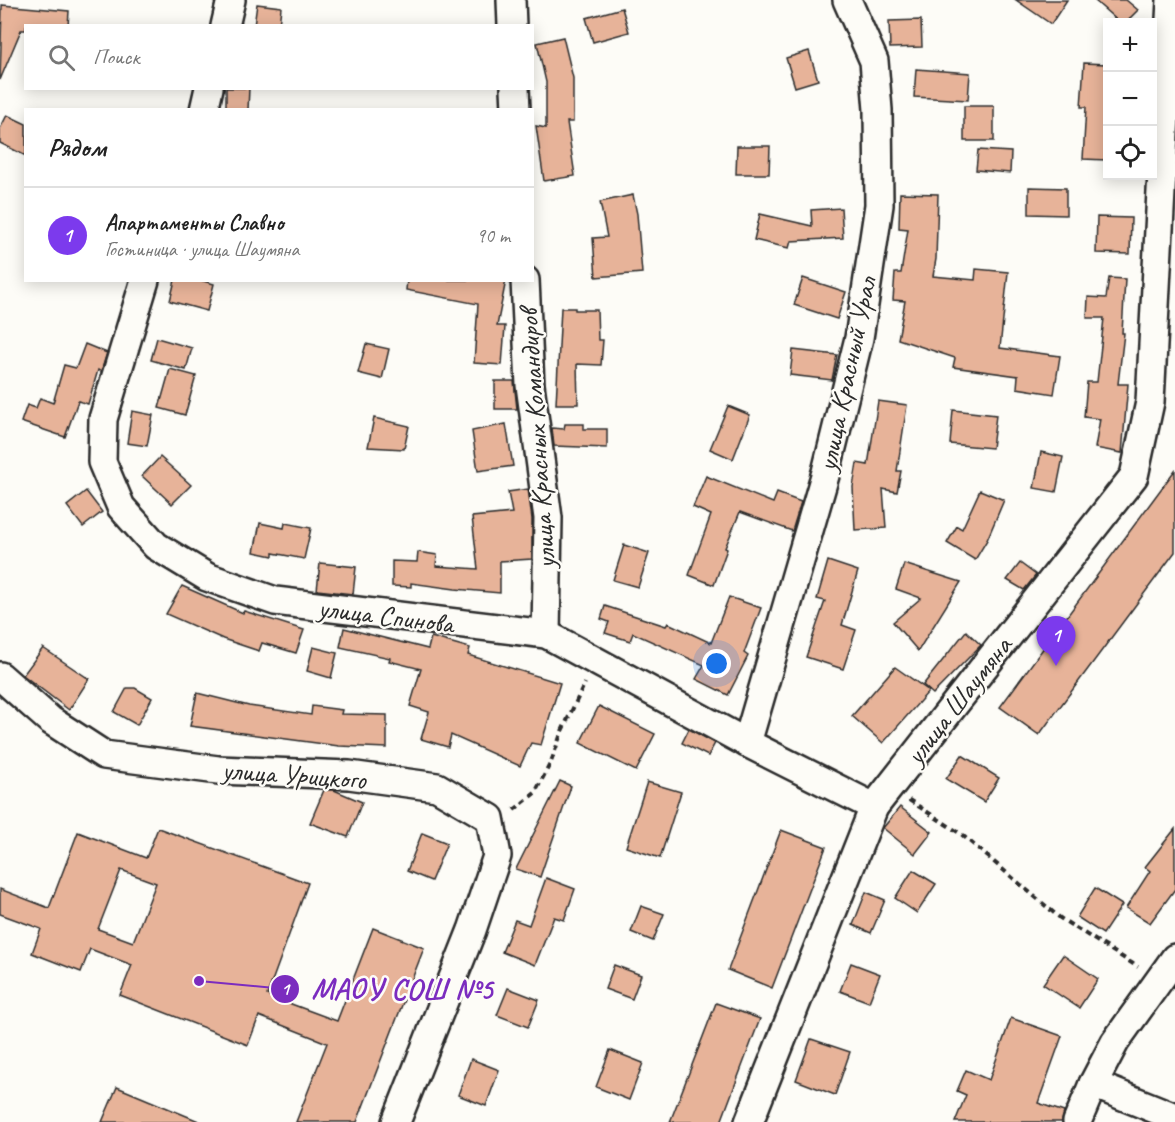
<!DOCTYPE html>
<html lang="ru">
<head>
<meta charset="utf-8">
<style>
  body { margin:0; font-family:Caveat,sans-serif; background:#f2f2f2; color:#222 }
  .controls { position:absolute; right:18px; top:18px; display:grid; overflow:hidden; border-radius:0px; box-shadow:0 3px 15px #0003 }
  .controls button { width:54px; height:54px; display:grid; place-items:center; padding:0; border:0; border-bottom:2px solid #e0e0e0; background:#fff; color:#222; font:30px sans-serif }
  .you { position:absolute; left:717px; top:664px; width:21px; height:21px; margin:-15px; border:4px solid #fff; border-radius:50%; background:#1a73e8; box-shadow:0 0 0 9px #1a73e833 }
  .badge { display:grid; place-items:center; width:39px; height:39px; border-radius:50%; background:#7c3aed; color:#fff; font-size:20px; font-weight:700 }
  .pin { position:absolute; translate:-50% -50px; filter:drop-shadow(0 2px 3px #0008) }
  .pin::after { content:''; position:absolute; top:32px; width:21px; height:18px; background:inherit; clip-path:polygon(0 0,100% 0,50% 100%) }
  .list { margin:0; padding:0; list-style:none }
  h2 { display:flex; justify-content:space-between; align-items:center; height:78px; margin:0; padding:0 24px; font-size:26px }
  h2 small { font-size:20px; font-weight:400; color:#767676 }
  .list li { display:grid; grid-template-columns:39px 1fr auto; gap:18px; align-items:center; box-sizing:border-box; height:96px; padding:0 24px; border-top:2px solid #e0e0e0 }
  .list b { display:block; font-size:22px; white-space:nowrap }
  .list p { margin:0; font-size:20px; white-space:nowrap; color:#767676 }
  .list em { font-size:20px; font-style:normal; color:#767676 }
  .icon { flex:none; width:33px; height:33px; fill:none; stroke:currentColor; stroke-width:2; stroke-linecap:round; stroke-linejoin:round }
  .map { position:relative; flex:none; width:1175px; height:1122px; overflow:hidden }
  .search { position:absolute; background:#fff; box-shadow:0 3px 15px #0003; left:24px; top:24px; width:510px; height:66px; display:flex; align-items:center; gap:15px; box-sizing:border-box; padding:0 21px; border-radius:0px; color:#767676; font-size:22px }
  .panel { position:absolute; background:#fff; box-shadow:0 3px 15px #0003; left:24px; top:108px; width:510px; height:174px; border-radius:0px }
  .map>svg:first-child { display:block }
</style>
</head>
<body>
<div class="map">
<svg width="1175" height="1122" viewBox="0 0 1175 1122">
  <rect width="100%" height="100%" fill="#fdfcf7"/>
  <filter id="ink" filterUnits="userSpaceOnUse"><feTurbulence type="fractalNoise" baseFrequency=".0167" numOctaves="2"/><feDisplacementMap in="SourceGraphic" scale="12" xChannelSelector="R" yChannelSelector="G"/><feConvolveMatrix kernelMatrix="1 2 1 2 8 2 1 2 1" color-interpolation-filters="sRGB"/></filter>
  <g filter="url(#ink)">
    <g fill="#e7b399" stroke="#2b2b2b" stroke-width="1.5" fill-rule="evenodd">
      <path d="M1016,0H1067L1051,24Z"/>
      <path d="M1094,0H1126L1138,10L1126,22H1119Z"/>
      <path d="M257,4L281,7L279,26H254Z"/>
      <path d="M2,5L69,11L68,26H26V30H21L0,80Z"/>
      <path d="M622,8L629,32L593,42L586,18Z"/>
      <path d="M921,20L922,47L890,48L889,21Z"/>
      <path d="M563,37L573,78V122H567L575,176L544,181L536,126L546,128V82L537,43Z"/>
      <path d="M809,51L818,80L795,87L786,58Z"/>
      <path d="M1084,63L1107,64V160L1083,159L1086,107H1081Z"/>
      <path d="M916,69L970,73L968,100L914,97Z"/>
      <path d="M226,88H249L248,110H226Z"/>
      <rect x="964" y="106" width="30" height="35"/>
      <path d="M7,115L26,124V156L0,143V129Z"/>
      <path d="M737,146H770L769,174H736Z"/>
      <path d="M978,150L1011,152L1010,173L976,170Z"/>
      <path d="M1029,187L1066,188V215L1029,214Z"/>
      <path d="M900,193L938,194L936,259L933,276L975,280L976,269L1008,272L1000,348L1060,356L1054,394L1017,388L1018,376L953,367L955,358L898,339L905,301L893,300L895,273H901L908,229L899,228Z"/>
      <path d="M633,195L637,214L642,273L596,277L593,238L607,237L600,202Z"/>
      <path d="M841,208L843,238L791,241L789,248L754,240L760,214L812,226L811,210Z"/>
      <path d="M1097,217L1131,218L1130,254L1096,253Z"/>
      <path d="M803,278L846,292L837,319L794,305Z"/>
      <path d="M1109,278L1125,279L1122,333H1124L1118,384H1128L1122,453L1095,448L1100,419L1084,417L1087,382H1097L1104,318H1087L1088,297L1106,298Z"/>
      <path d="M175,280H200L214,284L207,311L170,301Z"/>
      <path d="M407,280H506L497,326H505L502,365L474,363L478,304L406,290Z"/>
      <path d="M561,308H575V310H597L598,340H603L601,365L577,364L578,404H556Z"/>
      <path d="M157,338L192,348L186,370L151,360Z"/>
      <path d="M85,344L107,353L101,372L98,370L88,404L78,401L65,437L21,422L27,405L36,408L40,398L53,403L64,365L76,368Z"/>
      <path d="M366,344L389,349L382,379L358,373Z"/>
      <path d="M793,350L837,355L832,380L790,375Z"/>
      <path d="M170,369L196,376L185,415L159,408Z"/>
      <path d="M495,381H514L517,409H495Z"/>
      <path d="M878,401L907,405L897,471H901L897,492L883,489L886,528L855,530L853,487L857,463L868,465Z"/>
      <path d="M728,406L750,415L733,459L710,449Z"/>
      <path d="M953,410L996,415L992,448L950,444Z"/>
      <path d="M132,411L153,415L147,446L127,443Z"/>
      <path d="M374,418L409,426L404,449L368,447Z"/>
      <path d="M506,424L513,466L478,471L472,431Z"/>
      <path d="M565,424H584V429H607V448L554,446L552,428L564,429Z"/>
      <path d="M1041,452L1063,457L1056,492L1034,488Z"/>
      <path d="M160,457L191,485L172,504L142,476Z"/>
      <path d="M1175,470V552L1039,735L1000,707Z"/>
      <path d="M706,476L773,503L777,493L801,502L792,531L740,512L725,548L727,549L714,585L689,575L711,515L693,507Z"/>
      <path d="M528,489L532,519V559L500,561V593L455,589L411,583V587L392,586V561L417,562L418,552L437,555L436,566L478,569L472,517L512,513L508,492Z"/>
      <path d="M980,490L1004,500L987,540L975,560L947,543L957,526L962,529Z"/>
      <path d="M86,491L102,512L83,527L67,506Z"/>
      <path d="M260,523L284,528L285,523L311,528L304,559L273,553V556L254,552Z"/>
      <path d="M624,545L649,553L638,587L613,580Z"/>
      <path d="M828,561L858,571L842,625L856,630L843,669L806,657L825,601L817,599Z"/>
      <path d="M320,563L356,567L353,594L317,590Z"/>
      <path d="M1020,563L1036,575L1024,590L1007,580Z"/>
      <path d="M904,564L961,582L918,651L893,622L921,598L896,589Z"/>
      <path d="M182,586L243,613L244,611L304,630L296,653L262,643L259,651L223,639L166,614Z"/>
      <path d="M729,597L761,608L744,653L748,656L728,695L696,679L704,665L633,633L630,641L605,633L609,622L601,619L605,606L666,626L668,623L711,643Z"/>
      <path d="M344,628L428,649L431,637L470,648L468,655L560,683L541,745L531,743L520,766L451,735L448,747L421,739L429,712L410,706L421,669L389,661L390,658L340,647Z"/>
      <path d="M966,631L981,645L933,694L923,685Z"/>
      <path d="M313,647L337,653L331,678L307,671Z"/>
      <path d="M43,648L89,679L69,710L23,675Z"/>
      <path d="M895,667L929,691L883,743L852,716Z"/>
      <path d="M127,688H135L152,698L137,725L114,712Z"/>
      <path d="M197,693L249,706L311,715L312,706L342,710L341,714L387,715V748L339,746L190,726Z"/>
      <path d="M599,706L655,734L636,771L580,743Z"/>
      <path d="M689,729L715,743L708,756L682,743Z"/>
      <path d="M962,755L999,778L984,802L946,779Z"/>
      <path d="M560,781L571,786L540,877L516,869Z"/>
      <path d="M647,782L681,792L660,858L626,847Z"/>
      <path d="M324,790H334L362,802L348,837L310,823Z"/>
      <path d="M900,807L932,832L915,854L883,828Z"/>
      <path d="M158,828L308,883L267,995L337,1021L373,928L424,948L357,1122H296L327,1043L259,1016L248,1045L120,995L132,965L90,949L81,972L32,953L41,929L0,914V889L49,908L78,832L146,858ZM121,870L156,883L133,942L98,929Z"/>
      <path d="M1175,829V889L1150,923L1126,908L1150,871L1145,867Z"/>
      <path d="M781,830L826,847L772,988L728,970Z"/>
      <path d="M422,833L447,843L431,881L407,871Z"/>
      <path d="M913,870L936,884L917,913L895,898Z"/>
      <path d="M546,878L575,889L564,920L554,917L535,965L502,952L515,920L529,925Z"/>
      <path d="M1095,888L1122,905L1103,934L1077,917Z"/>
      <path d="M866,892L885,900L871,933L853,925Z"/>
      <path d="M641,906L664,914L653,941L631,932Z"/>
      <path d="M1063,955L1098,979L1079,1008L1043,984Z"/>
      <path d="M851,963L880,974L869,1002L840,991Z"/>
      <path d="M614,965L641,975L632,999L605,989Z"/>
      <path d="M508,988L539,1000L528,1027L497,1015Z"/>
      <path d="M716,1003L760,1019L721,1122H670Z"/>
      <path d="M1011,1018L1062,1036L1038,1103L1064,1112L1062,1122H955L966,1095L957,1091L966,1070L989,1080Z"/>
      <path d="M811,1039L850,1052L835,1095L796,1080Z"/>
      <path d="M610,1050L643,1063L629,1100L596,1087Z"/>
      <path d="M471,1059L499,1070L486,1106L458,1095Z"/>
      <path d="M117,1087L201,1122H102Z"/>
    </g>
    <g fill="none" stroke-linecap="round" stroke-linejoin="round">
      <g stroke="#2b2b2b" stroke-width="32">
        <g id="street">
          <path d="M511,0L512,26"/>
          <path d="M225,26L231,0"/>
          <path d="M515,88L516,110"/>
          <path d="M204,110L209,88"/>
          <path d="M145,280L103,419L102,462L121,507L156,546L207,577L275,601L546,634L747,743L874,807"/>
          <path d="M525,280L530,385L548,518L546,634"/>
          <path d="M0,676L50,720L104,755L218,770L349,775L437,787L490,818L497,856L472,930L396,1122"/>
          <path d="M747,743L826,472L859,338L879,205L878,110L874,61L847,0"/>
          <path d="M1093,1084L1175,1117"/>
          <path d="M749,1122L874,807L1134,476L1150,402L1171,0"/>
          <path d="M1077,1122L1093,1084L1115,1042L1175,958"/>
        </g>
      </g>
      <g stroke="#2b2b2b" stroke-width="4" stroke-dasharray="6 4.5" stroke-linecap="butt">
        <path d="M909,800L961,834L1060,918L1138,967"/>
        <path d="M514,810L535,793L551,762L562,731L585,683"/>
      </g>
      <use href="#street" stroke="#fdfcf7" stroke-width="27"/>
    </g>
  </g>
  <g text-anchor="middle" stroke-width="5" stroke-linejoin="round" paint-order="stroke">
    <g font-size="28" fill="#2b2b2b" stroke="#fdfcf7">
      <text transform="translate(846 374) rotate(-78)" y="10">улица Красный Урал</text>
      <text transform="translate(536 439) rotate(-94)" y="10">улица Красных Командиров</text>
      <text transform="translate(386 615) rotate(7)" y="10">улица Спинова</text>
      <text transform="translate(958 700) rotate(-52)" y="10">улица Шаумяна</text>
      <text transform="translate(294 774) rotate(4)" y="10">улица Урицкого</text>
    </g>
  </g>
  <path fill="none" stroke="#7b2cbf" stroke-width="2" d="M199 981L285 989"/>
  <g fill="#7b2cbf" stroke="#fdfcf7" stroke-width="2">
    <circle cx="199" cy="981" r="6"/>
    <circle cx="285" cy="989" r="15"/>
  </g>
  <g font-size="18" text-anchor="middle" font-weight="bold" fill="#fff">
    <text x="285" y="995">1</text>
  </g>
  <g font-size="30" text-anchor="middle" font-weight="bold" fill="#7b2cbf" stroke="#fdfcf7" stroke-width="5" stroke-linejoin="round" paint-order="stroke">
    <text x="402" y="999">МАОУ СОШ №5</text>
  </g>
</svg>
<div class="controls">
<button>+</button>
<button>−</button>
<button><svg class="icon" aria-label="locate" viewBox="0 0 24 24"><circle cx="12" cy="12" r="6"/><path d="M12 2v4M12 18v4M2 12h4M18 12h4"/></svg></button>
</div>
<div class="you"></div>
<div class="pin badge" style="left:1056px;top:666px">1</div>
<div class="search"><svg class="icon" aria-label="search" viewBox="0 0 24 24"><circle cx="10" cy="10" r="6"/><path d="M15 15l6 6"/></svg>Поиск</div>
<section class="panel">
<h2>Рядом<small></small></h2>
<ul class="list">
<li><span class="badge">1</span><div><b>Апартаменты Славно</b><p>Гостиница · улица Шаумяна</p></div><em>90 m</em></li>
</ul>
</section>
</div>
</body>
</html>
